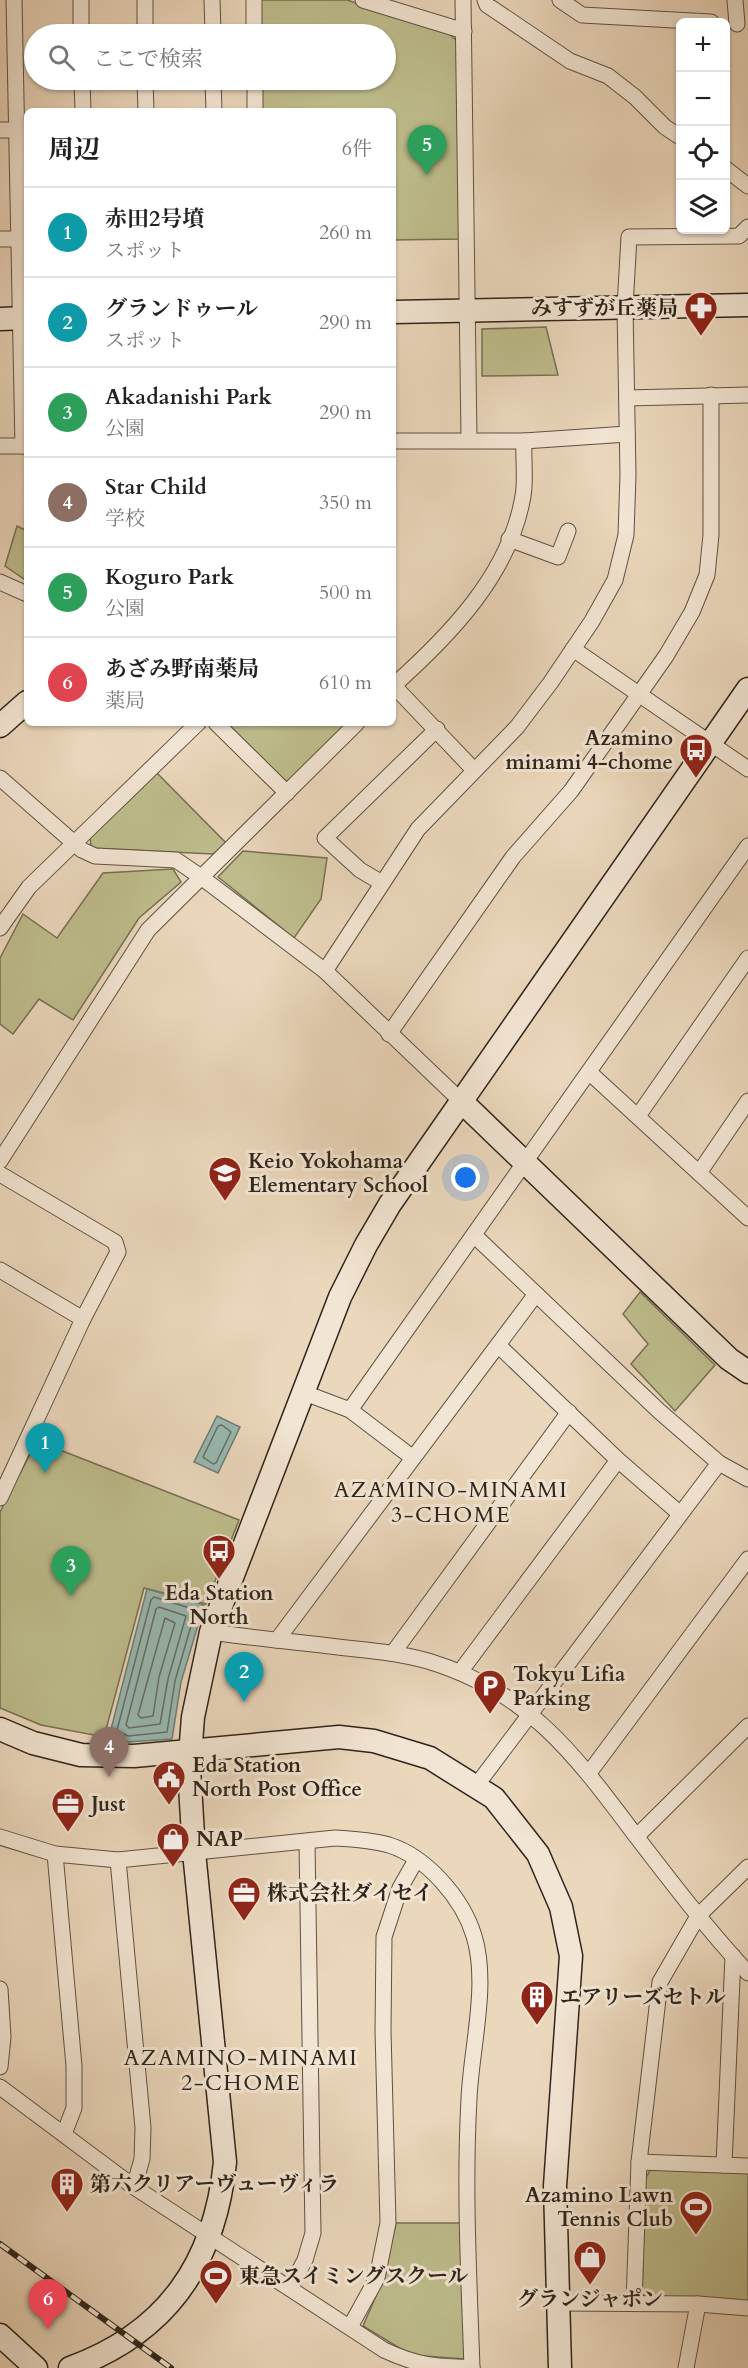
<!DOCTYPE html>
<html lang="ja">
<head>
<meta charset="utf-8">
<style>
  body { margin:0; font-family:Cardo,"Noto Serif JP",serif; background:#f6f6f6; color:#222 }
  .controls { position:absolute; right:18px; top:18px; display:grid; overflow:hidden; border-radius:9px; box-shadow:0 2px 4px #0004 }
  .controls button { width:54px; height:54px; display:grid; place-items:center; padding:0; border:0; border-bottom:2px solid #e0e0e0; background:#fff; color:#222; font:30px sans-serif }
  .you { position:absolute; left:466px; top:1178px; width:21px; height:21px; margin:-15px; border:4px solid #fff; border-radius:50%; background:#1a73e8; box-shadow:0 0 0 9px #1a73e833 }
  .badge { display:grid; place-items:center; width:39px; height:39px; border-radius:50%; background:#8f2418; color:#fff; font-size:20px; font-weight:700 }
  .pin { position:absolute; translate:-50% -50px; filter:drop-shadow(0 2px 3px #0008) }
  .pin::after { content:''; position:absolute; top:32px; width:21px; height:18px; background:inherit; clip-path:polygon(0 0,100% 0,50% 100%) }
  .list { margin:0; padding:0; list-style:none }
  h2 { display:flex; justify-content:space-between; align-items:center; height:78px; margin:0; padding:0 24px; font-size:26px }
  h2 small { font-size:20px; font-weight:400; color:#767676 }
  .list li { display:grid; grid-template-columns:39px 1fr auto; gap:18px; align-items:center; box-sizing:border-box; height:90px; padding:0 24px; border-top:2px solid #e0e0e0 }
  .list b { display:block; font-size:22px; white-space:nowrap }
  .list p { margin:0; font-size:20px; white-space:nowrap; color:#767676 }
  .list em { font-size:20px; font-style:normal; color:#767676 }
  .icon { flex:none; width:33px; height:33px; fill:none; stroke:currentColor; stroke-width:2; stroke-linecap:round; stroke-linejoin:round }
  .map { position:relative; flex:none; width:748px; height:2368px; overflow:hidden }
  .search { position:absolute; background:#fff; box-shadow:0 2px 4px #0004; left:24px; top:24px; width:372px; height:66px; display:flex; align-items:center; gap:15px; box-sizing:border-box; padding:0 21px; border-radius:33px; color:#767676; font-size:22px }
  .panel { position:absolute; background:#fff; box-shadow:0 2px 4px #0004; left:24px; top:108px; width:372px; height:618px; border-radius:9px }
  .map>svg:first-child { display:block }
</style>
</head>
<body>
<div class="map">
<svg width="748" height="2368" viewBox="0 0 748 2368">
  <rect width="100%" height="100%" fill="#ebd7bc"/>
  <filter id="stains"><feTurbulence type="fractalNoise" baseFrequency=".00333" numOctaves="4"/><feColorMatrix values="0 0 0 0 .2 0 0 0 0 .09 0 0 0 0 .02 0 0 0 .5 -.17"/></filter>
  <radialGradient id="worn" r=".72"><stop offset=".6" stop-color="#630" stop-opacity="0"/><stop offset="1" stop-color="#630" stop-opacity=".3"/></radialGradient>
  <g fill="#bebc8c" stroke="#767054" stroke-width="1.5">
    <path d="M258,0H347L448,33L458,42L461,239L393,240V111H260L259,80H386V34H259Z"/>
    <path d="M546,327L558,375L482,376V329Z"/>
    <path d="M17,526L27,531V581L5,566Z"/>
    <path d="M225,723H347L289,784Z"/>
    <path d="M156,772L227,844L213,854L91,848L90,835Z"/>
    <path d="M243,851L327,858L321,899L294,938L218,877Z"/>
    <path d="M173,869L181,882L139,918L73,1020L39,999L13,1034L0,1024V958L23,914L57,938L103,873Z"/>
    <path d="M640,1292L715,1365L675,1411L631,1364L648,1344L623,1314Z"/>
    <path d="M37,1441L239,1520L206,1604L144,1588L104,1737L41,1725L0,1708V1512Z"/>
    <path d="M651,2169L748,2173V2302L649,2298L642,2294L645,2179Z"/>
    <path d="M396,2223H462L465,2359L411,2355L363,2326L382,2282Z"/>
  </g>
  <g fill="#98b9b2" stroke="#6e7e76" stroke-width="1.5">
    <path d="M217,1416L240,1427L218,1473L194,1462Z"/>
    <path d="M147,1589L204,1605L181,1682L172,1739L128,1742L109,1737Z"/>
  </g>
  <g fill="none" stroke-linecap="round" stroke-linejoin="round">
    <g stroke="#646f66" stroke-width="1.5">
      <path d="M222,1425L231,1432L216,1463L213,1464L203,1457L218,1426Z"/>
      <path d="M154,1597L193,1609L195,1612L175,1681L167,1732L128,1736L117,1730L151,1600Z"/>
      <path d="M159,1607L186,1616L168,1679L160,1724L129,1728L126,1725L156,1609Z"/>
      <path d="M165,1618L175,1623L159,1677L153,1716L141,1718L138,1715Z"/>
    </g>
    <g stroke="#5e5243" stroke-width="17">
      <g id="street">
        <path d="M14,0L23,446"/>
        <path d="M81,0V34"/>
        <path d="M145,0V34"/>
        <path d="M212,0L213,34"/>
        <path d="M254,0V34"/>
        <path d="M363,0L464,31"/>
        <path d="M463,0L469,439"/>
        <path d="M485,0L487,5L570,61L608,76L635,97L665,127L680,137"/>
        <path d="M560,0L582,15L711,22"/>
        <path d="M735,0L737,24"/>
        <path d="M82,80L83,111"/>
        <path d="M145,80L146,111"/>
        <path d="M213,80L214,111"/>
        <path d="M255,80V111"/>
        <path d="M0,130H27"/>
        <path d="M726,169L748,186"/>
        <path d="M0,239H27"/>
        <path d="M627,398L748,395"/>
        <path d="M393,441H524L627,434"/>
        <path d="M0,446H27"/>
        <path d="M509,539L558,557L568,531"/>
        <path d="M0,582L27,594"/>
        <path d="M573,649L748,769"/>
        <path d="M393,686C449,636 510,574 523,496C526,479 523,459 524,441"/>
        <path d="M394,686L474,770"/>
        <path d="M216,723L287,793"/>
        <path d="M0,778L82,850L95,856L176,860L201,877L325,971L461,1101"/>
        <path d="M382,883L360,870L325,838L437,729"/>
        <path d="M0,928L29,887L198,723"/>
        <path d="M325,971L418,829L517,727L551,682L592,621L615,580L626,535L628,475L625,307L629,237L739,236L748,227"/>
        <path d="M389,1034L513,857L571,791L666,656L692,612L707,575L711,535V395"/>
        <path d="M590,1073L748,1218"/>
        <path d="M638,1116L748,958"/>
        <path d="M0,1161L148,930L357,723"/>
        <path d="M699,1173L748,1101"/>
        <path d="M0,1174L115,1242L118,1252L83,1319L0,1498"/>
        <path d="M475,1236L659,1411L719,1463L748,1479"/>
        <path d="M0,1270L83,1319"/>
        <path d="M499,1346L618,1460L679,1513"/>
        <path d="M302,1392L350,1410L413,1458"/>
        <path d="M350,1410L748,846"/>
        <path d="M211,1632C253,1638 296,1642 338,1647C368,1650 399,1653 428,1661C530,1692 575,1755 636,1836C672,1883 708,1930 748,1973"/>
        <path d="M277,1640L536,1294"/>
        <path d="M393,1653L569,1412"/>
        <path d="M460,1672L618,1460"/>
        <path d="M589,1773L748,1559"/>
        <path d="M476,1786L719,1463"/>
        <path d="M637,1836L748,1726"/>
        <path d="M0,1837L55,1854L118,1860L335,1838C354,1839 371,1840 389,1845C427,1857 463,1899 474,1936C489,1984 471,2049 469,2099C464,2189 469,2278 472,2368"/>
        <path d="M55,1854L74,2066V2108L64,2134"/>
        <path d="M118,1860L143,2128L142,2159L134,2187"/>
        <path d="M0,1989L3,2037L0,2067"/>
        <path d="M0,2087L134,2187L384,2350C416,2365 437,2368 472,2367"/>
        <path d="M639,2162L748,2166"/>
        <path d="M724,2165L733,1956"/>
        <path d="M290,2288L305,2260L313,2233L307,1842"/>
        <path d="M557,2303L698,2304L748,2308"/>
        <path d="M634,2303L639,2162L660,1982L698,1916L748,1867"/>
        <path d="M350,2327L377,2278L388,2223L383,2031L384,1937L400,1888L416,1860"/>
        <path d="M686,2368L698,2304"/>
      </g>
    </g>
    <g stroke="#2f251b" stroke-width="25">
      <g id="secondary">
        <path d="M393,312L748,305"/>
        <path d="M0,319L27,318"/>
        <path d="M0,726L27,702"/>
        <path d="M461,1101L729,1359L748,1372"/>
        <path d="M0,1729L33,1743L81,1755L134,1756L339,1737L374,1741L430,1758L494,1798L538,1854L561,1907L571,1956L555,2186L560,2368"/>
        <path d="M0,2335L36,2368"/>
        <path d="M70,2368C167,2333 215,2263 225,2162L194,1852L189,1768L193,1717L211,1632L340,1297L366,1245L390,1204L748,689"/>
      </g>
    </g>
    <use href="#street" stroke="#f2e5d3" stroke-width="15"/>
    <use href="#secondary" stroke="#f2e5d3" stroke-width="22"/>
    <g stroke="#2f251b" stroke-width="6">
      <path id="rail" d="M0,2244L171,2368"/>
    </g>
    <use href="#rail" stroke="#f2e5d3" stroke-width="4" stroke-dasharray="11" stroke-linecap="butt"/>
  </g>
  <defs>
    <g id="pharmacy-pin" transform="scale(1.725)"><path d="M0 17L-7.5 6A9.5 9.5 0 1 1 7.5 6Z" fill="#8f2418" stroke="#f2e5d3"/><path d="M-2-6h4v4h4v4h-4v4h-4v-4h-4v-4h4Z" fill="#fff"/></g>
    <g id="bus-pin" transform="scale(1.725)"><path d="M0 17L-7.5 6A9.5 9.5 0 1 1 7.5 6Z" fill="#8f2418" stroke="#f2e5d3"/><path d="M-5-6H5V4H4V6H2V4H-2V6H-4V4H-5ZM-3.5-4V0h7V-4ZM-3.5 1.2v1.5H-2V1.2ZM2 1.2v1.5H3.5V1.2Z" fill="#fff"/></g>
    <g id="school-pin" transform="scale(1.725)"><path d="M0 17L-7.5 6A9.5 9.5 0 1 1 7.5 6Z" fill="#8f2418" stroke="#f2e5d3"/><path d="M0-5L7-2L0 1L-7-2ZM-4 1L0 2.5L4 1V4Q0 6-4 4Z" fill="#fff"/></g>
    <g id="parking-pin" transform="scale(1.725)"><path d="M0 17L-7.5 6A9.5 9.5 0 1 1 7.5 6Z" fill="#8f2418" stroke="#f2e5d3"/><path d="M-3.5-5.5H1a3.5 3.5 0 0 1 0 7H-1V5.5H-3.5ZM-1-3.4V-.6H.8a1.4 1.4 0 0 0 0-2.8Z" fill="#fff"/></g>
    <g id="civic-pin" transform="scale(1.725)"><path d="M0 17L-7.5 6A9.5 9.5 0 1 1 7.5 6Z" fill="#8f2418" stroke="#f2e5d3"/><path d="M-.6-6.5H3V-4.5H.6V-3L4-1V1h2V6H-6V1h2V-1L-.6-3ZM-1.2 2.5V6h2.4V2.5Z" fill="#fff"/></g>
    <g id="office-pin" transform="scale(1.725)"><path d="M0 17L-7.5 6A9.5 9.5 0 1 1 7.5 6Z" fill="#8f2418" stroke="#f2e5d3"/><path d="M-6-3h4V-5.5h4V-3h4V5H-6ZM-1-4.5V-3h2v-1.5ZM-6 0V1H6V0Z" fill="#fff"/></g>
    <g id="shop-pin" transform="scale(1.725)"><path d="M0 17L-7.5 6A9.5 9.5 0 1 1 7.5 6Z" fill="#8f2418" stroke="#f2e5d3"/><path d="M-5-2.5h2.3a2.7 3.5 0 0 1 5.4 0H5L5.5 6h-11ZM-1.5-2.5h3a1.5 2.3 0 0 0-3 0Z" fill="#fff"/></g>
    <g id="building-pin" transform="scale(1.725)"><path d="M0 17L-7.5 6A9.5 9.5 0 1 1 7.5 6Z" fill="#8f2418" stroke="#f2e5d3"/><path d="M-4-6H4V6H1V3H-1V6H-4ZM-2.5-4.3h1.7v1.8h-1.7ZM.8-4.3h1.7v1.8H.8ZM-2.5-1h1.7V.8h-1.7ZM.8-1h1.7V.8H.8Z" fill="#fff"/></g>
    <g id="stadium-pin" transform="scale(1.725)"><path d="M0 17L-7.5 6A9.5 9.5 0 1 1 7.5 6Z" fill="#8f2418" stroke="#f2e5d3"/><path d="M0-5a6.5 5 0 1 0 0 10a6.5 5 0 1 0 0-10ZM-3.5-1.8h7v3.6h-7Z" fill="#fff"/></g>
  </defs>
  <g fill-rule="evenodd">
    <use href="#pharmacy-pin" x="701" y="308"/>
    <use href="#bus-pin" x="696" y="750"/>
    <use href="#school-pin" x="225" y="1173"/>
    <use href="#bus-pin" x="219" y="1551"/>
    <use href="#parking-pin" x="490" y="1686"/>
    <use href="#civic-pin" x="169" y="1777"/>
    <use href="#office-pin" x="68" y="1804"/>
    <use href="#shop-pin" x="173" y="1839"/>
    <use href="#office-pin" x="244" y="1893"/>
    <use href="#building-pin" x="537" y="1997"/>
    <use href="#building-pin" x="67" y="2184"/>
    <use href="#stadium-pin" x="696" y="2207"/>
    <use href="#shop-pin" x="590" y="2257"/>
    <use href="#stadium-pin" x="216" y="2276"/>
  </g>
  <g text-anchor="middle" stroke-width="6" stroke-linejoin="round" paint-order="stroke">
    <g font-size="21" font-weight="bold" fill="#2f251b" stroke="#f2e5d3" text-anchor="start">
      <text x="678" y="315" text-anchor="end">みすずが丘薬局</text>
      <text x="673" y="745" text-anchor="end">Azamino<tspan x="673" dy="24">minami 4-chome</tspan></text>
      <text x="248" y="1168">Keio Yokohama<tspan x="248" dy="24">Elementary School</tspan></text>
      <text x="219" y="1600" text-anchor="middle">Eda Station<tspan x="219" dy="24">North</tspan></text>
      <text x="513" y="1681">Tokyu Lifia<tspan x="513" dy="24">Parking</tspan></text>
      <text x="192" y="1772">Eda Station<tspan x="192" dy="24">North Post Office</tspan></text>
      <text x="91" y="1811">Just</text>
      <text x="196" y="1846">NAP</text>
      <text x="267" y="1900">株式会社ダイセイ</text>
      <text x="560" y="2004">エアリーズセトル</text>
      <text x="90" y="2191">第六クリアーヴューヴィラ</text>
      <text x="673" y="2202" text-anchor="end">Azamino Lawn<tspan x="673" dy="24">Tennis Club</tspan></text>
      <text x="239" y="2283">東急スイミングスクール</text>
      <text x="590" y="2306" text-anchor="middle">グランジャポン</text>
    </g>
    <g font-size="22" letter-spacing="1.5" fill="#2f251b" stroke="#f2e5d3">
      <text x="451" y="1497">AZAMINO-MINAMI<tspan x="451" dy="25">3-CHOME</tspan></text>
      <text x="241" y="2065">AZAMINO-MINAMI<tspan x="241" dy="25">2-CHOME</tspan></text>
    </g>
  </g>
  <rect width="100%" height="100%" filter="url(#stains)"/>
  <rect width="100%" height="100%" fill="url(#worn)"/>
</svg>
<div class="controls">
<button>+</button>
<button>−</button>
<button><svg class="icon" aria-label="locate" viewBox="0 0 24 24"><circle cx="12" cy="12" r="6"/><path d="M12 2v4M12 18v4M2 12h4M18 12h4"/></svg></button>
<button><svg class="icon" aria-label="layers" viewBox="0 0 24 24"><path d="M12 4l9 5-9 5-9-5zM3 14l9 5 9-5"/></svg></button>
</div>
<div class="you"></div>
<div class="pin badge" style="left:45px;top:1473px;background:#0f9aa8">1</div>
<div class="pin badge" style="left:244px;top:1702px;background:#0f9aa8">2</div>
<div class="pin badge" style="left:71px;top:1596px;background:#2e9e5b">3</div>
<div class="pin badge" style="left:109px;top:1777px;background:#8d6e63">4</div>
<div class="pin badge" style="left:427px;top:175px;background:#2e9e5b">5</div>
<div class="pin badge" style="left:48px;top:2329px;background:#e0444e">6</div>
<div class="search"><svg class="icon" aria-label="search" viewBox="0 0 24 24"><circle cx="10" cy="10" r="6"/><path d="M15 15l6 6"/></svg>ここで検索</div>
<section class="panel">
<h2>周辺<small>6件</small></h2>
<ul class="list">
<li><span class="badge" style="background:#0f9aa8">1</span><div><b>赤田2号墳</b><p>スポット</p></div><em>260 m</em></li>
<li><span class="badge" style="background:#0f9aa8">2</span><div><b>グランドゥール</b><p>スポット</p></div><em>290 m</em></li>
<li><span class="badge" style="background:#2e9e5b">3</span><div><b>Akadanishi Park</b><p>公園</p></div><em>290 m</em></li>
<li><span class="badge" style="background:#8d6e63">4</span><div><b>Star Child</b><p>学校</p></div><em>350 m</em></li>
<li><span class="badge" style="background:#2e9e5b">5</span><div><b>Koguro Park</b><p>公園</p></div><em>500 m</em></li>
<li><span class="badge" style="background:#e0444e">6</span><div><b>あざみ野南薬局</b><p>薬局</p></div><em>610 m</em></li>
</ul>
</section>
</div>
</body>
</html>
